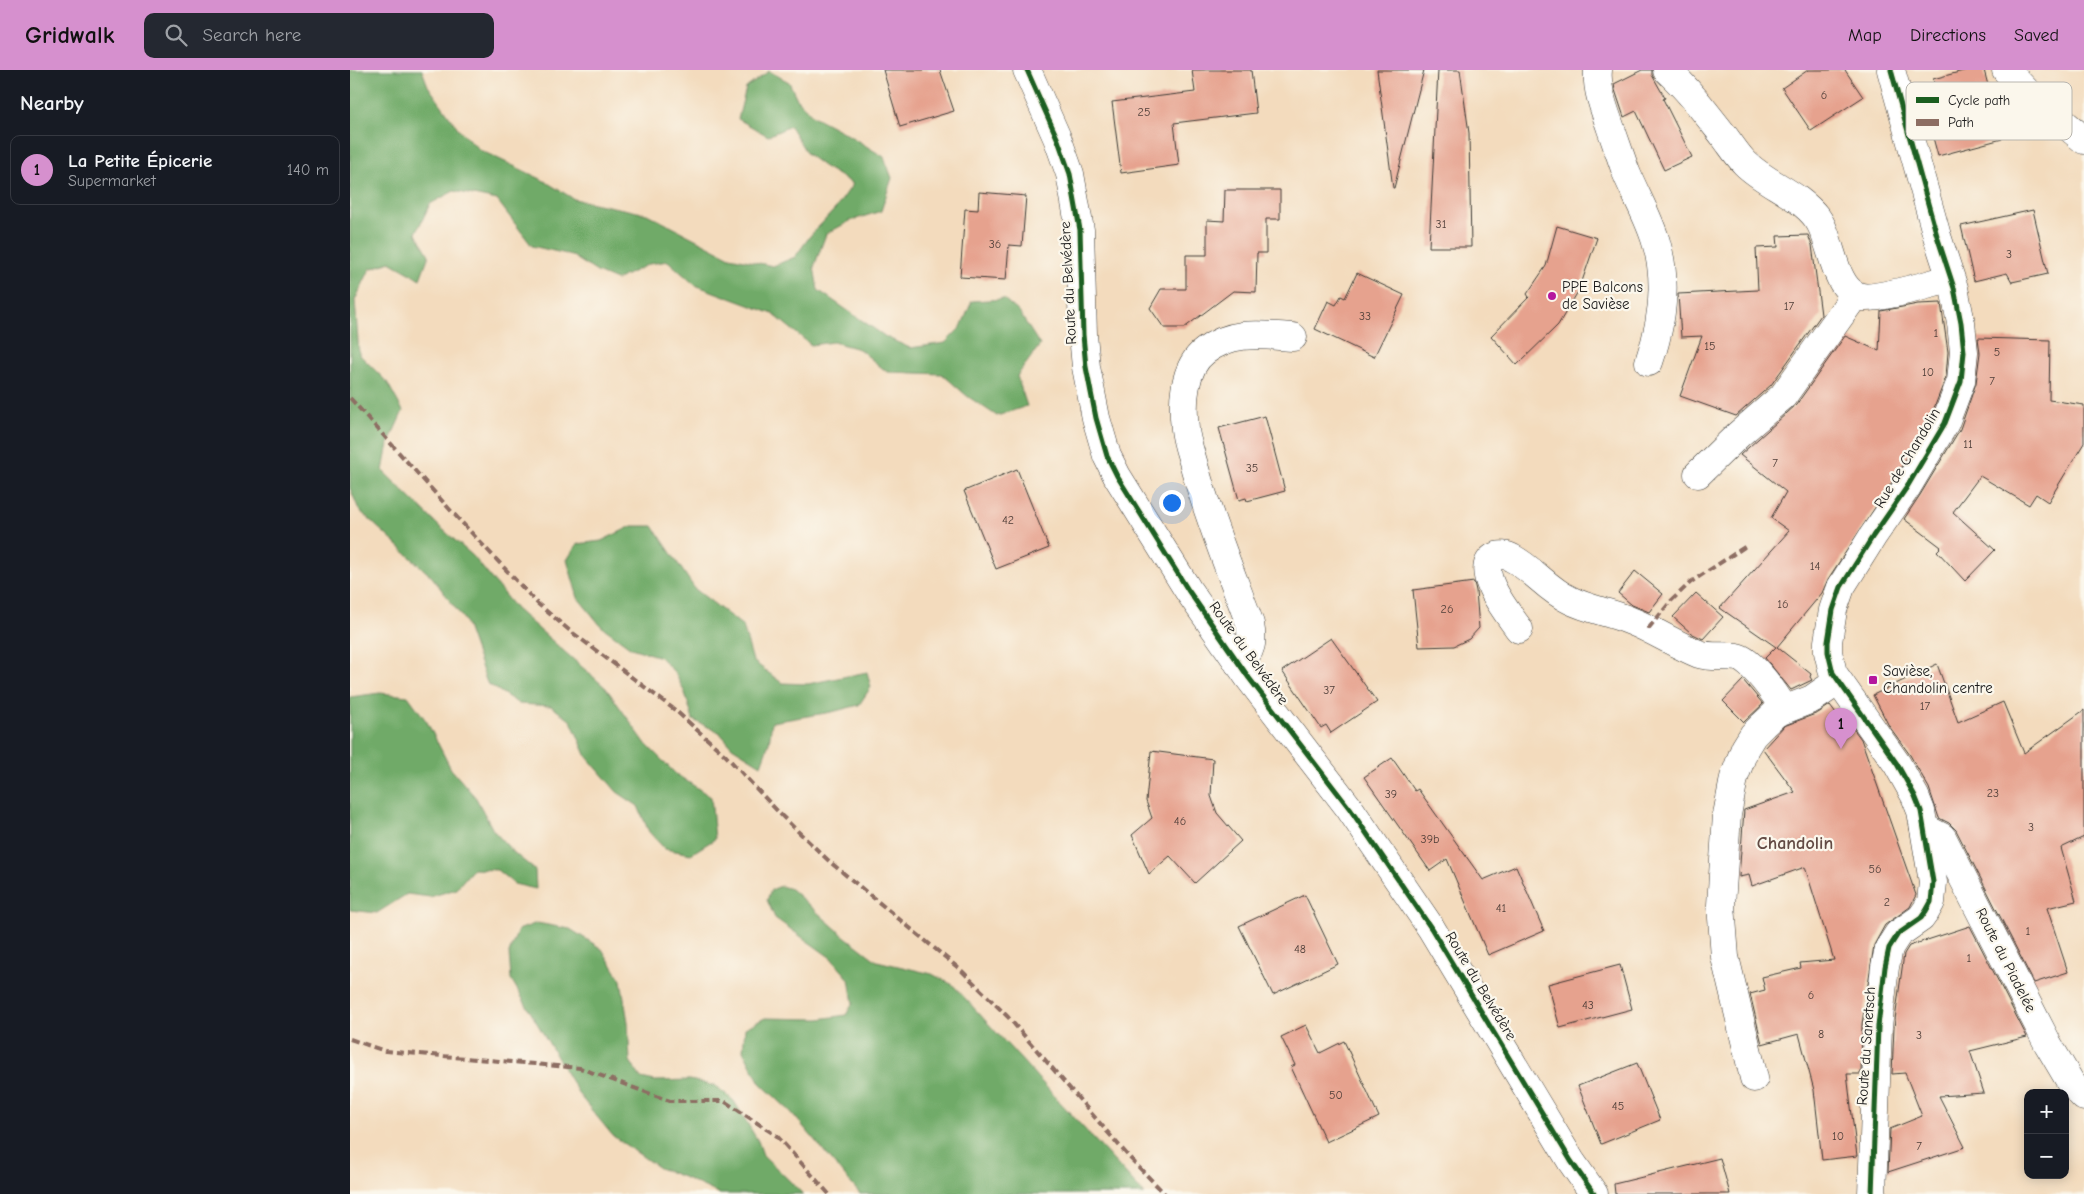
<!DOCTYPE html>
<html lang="en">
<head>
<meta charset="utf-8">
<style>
  body { margin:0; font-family:"Comic Neue",sans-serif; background:#242831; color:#f1f3f6 }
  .controls { position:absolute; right:15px; bottom:15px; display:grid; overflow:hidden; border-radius:10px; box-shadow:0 2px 12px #0003 }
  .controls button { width:45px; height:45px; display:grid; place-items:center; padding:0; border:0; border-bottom:1px solid #363941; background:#171b24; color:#f1f3f6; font:25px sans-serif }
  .you { position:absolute; left:821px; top:432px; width:18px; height:18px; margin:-12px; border:4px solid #fff; border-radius:50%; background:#1a73e8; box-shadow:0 0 0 8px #1a73e833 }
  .badge { display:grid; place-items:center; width:32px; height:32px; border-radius:50%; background:#d690ce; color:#111; font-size:16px; font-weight:700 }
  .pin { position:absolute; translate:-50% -41px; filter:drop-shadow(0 1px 2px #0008) }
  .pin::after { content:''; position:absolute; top:26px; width:18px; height:15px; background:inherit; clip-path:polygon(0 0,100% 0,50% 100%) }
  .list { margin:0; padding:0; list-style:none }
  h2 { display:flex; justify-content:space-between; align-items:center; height:65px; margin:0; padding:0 20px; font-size:21px }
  h2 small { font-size:16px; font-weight:400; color:#9ea1a6 }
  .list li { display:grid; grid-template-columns:32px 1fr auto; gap:15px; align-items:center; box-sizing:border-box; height:70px; margin:0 10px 10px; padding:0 10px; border:1px solid #363941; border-radius:10px }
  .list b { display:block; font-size:19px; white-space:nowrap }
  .list p { margin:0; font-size:16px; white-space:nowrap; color:#9ea1a6 }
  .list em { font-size:16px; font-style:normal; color:#9ea1a6 }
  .icon { flex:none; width:28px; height:28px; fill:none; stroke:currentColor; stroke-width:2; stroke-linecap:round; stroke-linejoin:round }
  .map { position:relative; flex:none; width:1734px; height:1124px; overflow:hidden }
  header { display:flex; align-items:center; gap:30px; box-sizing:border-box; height:70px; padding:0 25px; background:#d690ce; color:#111 }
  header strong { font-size:24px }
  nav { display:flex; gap:28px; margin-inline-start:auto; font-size:18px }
  .search { width:350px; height:45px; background:#242831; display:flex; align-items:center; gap:12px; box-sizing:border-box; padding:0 18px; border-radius:10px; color:#9ea1a6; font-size:19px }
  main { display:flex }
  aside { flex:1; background:#171b24 }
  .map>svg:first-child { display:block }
</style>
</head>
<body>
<header>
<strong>Gridwalk</strong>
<div class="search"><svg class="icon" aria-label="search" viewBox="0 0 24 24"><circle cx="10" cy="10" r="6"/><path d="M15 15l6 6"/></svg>Search here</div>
<nav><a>Map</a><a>Directions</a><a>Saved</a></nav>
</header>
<main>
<aside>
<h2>Nearby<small></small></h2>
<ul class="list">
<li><span class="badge">1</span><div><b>La Petite Épicerie</b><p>Supermarket</p></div><em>140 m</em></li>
</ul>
</aside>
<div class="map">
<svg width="1734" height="1124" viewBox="0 0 1734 1124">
  <rect width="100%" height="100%" fill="#fbf7ec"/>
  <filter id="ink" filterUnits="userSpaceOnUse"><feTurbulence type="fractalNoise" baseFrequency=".02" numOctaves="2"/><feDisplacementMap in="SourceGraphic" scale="10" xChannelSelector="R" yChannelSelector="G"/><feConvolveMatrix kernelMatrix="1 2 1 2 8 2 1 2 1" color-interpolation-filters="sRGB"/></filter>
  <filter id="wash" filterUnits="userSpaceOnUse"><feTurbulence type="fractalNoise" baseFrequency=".0096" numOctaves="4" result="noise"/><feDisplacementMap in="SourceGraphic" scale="20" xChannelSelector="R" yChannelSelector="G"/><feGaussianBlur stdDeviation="1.12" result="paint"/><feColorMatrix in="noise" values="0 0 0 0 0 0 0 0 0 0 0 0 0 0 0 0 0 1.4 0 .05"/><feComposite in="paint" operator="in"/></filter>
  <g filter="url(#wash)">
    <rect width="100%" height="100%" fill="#f3dbbd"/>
    <g fill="#6faa68" stroke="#466342">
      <path d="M0,0H72L78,16L110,61L130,80L191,109L224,129L297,144L380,187L423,196L445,187L460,166L486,138L503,114L473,96L457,84L440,56L418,66L388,49L396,18L419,1L439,12L447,29L463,46L495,63L534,87L542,108L531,141L500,151L476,164L464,197L468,220L536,267L560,278L595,273L611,257L622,231L654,229L669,242L690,275L667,306L677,336L647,346L617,326L592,304L537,302L509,279L483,272L461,275L423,244L345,215L318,191L299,194L266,210L247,202L221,185L182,176L147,130L104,121L80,134L66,163L79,185L70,209L40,192L20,199L5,230L9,284L37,312L53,341L38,374L33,401L90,457L123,486L166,539L256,618L296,674L326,704L361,727L365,769L341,784L315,779L299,762L288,736L267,722L237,687L221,651L201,636L169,634L137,613L115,551L82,507L9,440L0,418Z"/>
      <path d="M282,456H303L345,519L393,556L403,591L432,613L458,614L517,602L521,617L509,635L482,642L422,652L419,673L411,695L382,677L369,662L343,650L335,623L325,603L310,587L281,578L251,556L228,528L217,490L227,474L251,471Z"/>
      <path d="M30,623L58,626L77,652L101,699L126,728L143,760L163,782L185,800L186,819L164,814L147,800L123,799L106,819L80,827L57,824L27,843L0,840V627Z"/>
      <path d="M431,816L441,819L493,865L527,891L582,904L603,915L794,1124H510L441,1042L410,1013L393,980L395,958L415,948L469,949L496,945L503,933L499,909L481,888L425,848L417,830L421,820Z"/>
      <path d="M187,853L220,859L252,879L271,910L278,952L280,991L291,1008L305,1011L340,1010L366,1016L384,1031L408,1071L413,1085L453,1124H370L333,1107L309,1098L263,1066L230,1026L161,909L159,883L168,860Z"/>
    </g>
    <g id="blocks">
      <g fill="#e6a28e">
        <path d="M533,0H590L604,41L550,57Z"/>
        <path d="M842,0H901L906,43L824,53L829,95L771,103L762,32L845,22Z"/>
        <path d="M1027,0H1074L1044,118H1043Z"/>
        <path d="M1088,0H1110L1119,63L1121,177H1079Z"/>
        <path d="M1292,0H1302V5L1315,28L1313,29L1342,87L1314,100L1286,41L1274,47L1265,20L1264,14Z"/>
        <path d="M1458,0H1495L1513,27L1461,61L1432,18Z"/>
        <path d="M1617,0H1634L1652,69L1588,86L1574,34L1589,31L1583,9Z"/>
        <path d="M875,120H930V149H916V183H907L906,222L883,221L834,258H814L800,238L811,219H836V185H857V150L874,151Z"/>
        <path d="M629,122L676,126L672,176L659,175L656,210L610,207L615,139L628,140Z"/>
        <path d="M1683,140L1698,204L1662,212L1657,203L1624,211L1611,156Z"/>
        <path d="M1207,156L1247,168L1229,220L1208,255L1167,295L1141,266L1179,227L1177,224L1196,196Z"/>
        <path d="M1458,165L1462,175L1471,245L1421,315L1386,346L1330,326L1352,266L1331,267L1328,224L1408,220L1406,178L1428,177L1427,166Z"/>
        <path d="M1007,203L1054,225L1024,287L965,259L978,231L986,235L991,226L995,228Z"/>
        <path d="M1591,233L1598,282L1596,307L1581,346L1544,409L1478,509L1472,523L1427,577L1461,604L1460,607L1462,610L1441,620L1415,588L1426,577L1370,538L1439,461L1421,448L1436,422L1390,385L1446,335L1495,266L1529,281L1531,241L1568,234Z"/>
        <path d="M1628,268L1700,270L1699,330L1734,335V373L1698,432L1686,424L1679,435L1630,406L1603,442L1645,480L1615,511L1587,481L1591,477L1554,449L1570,425L1610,359L1626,313L1630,283Z"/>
        <path d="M915,346L935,421L897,431L896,428L889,430L869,358Z"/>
        <path d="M667,399L699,478L646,499L614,421Z"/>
        <path d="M1285,501L1313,524L1299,542L1282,535L1268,523Z"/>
        <path d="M1124,512L1126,521L1129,558L1119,569L1104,576L1069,577L1063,520Z"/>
        <path d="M1346,523L1373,547L1353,569L1341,563L1323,547Z"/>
        <path d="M981,568L1027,632L981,663L976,655L971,658L932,601Z"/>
        <path d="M1587,594L1608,652L1653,632L1674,683L1734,640V767L1711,778L1726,831L1697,838L1718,902L1684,913L1606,760L1599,753L1589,748L1579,718L1560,685L1539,656L1523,625Z"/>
        <path d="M1393,610L1413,634L1394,652L1373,631Z"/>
        <path d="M1480,635L1486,643L1490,641L1511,669L1566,825L1560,837L1535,855L1524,875L1512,954L1511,1004H1497L1507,1086L1472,1090L1464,1020L1449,964L1412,974L1400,924L1415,920L1412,907L1451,898L1450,893L1484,890L1455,797L1402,816L1399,805L1389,807L1394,740L1445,722L1413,679L1434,656L1468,643Z"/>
        <path d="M801,681L863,689L861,726L867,743L891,771L845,813L820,786L799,804L782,765L802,748L796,731Z"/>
        <path d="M1042,688L1065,721L1068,719L1080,736L1133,810L1166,796L1194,861L1138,885L1097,789L1080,801L1014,707Z"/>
        <path d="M955,825L988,894L923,925L889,856Z"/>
        <path d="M1620,856L1677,967L1620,981L1634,1023L1589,1026L1615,1077L1538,1102L1540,1059L1572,1046L1555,1003L1542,1004L1544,957L1554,884L1559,876Z"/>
        <path d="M1270,895L1282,939L1210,958L1198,914Z"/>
        <path d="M956,955L970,983L994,971L1029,1047L976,1072L941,997L945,995L931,967Z"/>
        <path d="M1287,993L1310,1050L1251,1074L1228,1016Z"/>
        <path d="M1370,1088L1380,1124H1265L1264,1114Z"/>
      </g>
    </g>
  </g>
  <g filter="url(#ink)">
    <use href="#blocks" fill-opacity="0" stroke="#3c3934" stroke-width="1"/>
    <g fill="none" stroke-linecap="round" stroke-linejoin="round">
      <g stroke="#3c3934" stroke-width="29">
        <g id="minor">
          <path d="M677,0L708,70L720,104L730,160L733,265L736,297L746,348L757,386L767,406L838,520L899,608L1000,739L1081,858L1221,1091L1244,1124"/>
          <path d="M1248,0C1246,20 1255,41 1261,59C1266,73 1271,88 1276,102C1286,126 1299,148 1306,172C1318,211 1312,254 1299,292"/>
          <path d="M1317,0C1338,19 1356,43 1374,66C1381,75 1387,85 1395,93C1416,114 1448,123 1467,148C1482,168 1483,217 1508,226C1523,232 1582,213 1600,209"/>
          <path d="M1656,0L1677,22L1734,70"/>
          <path d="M1348,404L1388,365L1433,326L1505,225"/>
          <path d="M1169,559C1160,546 1122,501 1144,487C1149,484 1157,485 1162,488C1183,499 1198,520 1220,530C1240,540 1261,542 1281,551C1304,560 1326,575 1349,584C1361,588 1375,585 1387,587C1401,589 1427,626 1434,639"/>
          <path d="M888,593C903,581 903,571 900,554C881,503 860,452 845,399C842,386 836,372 835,359C832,334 833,297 855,281C883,260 911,265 943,267"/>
          <path d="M1574,758L1592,767L1698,974L1721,1013L1734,1027"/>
          <path d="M1404,1008L1375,887L1371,835L1377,745L1384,708L1395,678L1403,665L1413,655L1426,643L1462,629L1488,611"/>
          <path d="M1522,1124L1528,956L1535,897L1539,878L1548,864L1571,848L1576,841L1581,832L1583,812L1571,741L1565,726L1547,694L1483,603L1478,582V572L1483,540L1491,517L1523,466L1557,417L1595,353L1611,311L1614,282L1611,253L1604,218L1587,166L1541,0"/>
        </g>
      </g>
      <use href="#minor" stroke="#fff" stroke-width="28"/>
      <g stroke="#8d6e63" stroke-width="4" stroke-dasharray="8 4" stroke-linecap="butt">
        <path d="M0,328L103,443L188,534L219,560L325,640L376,686L433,747L480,792L612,901L658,947L780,1088L815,1124"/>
        <path d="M1298,559L1321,531L1341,512L1396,476"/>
        <path d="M0,969L35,981L230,998L320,1031H374L427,1066L479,1124"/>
      </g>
      <g stroke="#fbf7ec" stroke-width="8">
        <g id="cycleway">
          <path d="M677,0L708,70L720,104L730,160L733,265L736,297L746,348L757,386L767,406L838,520L899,608L1000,739L1081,858L1221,1091L1244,1124"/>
          <path d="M1522,1124L1528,956L1535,897L1539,878L1548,864L1571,848L1576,841L1581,832L1583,812L1571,741L1565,726L1547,694L1483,603L1478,582V572L1483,540L1491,517L1523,466L1557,417L1595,353L1611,311L1614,282L1611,253L1604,218L1587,166L1541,0"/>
        </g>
      </g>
      <use href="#cycleway" stroke="#1b5e20" stroke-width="5"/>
    </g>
  </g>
  <g fill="#b5179e" stroke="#fbf7ec" stroke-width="2">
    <circle cx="1202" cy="226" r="5"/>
    <rect x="1518" y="605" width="10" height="10" rx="2.5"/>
  </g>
  <g text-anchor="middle" stroke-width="4.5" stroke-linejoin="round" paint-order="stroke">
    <g font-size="12" fill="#4e3e38">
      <text x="1474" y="29">6</text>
      <text x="794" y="46">25</text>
      <text x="1091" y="158">31</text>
      <text x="645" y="178">36</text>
      <text x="1659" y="188">3</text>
      <text x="1439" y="240">17</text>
      <text x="1015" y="250">33</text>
      <text x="1586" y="267">1</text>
      <text x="1360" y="280">15</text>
      <text x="1647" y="286">5</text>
      <text x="1578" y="306">10</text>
      <text x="1642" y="315">7</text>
      <text x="1618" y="378">11</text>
      <text x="1425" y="397">7</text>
      <text x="902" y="402">35</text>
      <text x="658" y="454">42</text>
      <text x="1465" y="500">14</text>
      <text x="1433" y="538">16</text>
      <text x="1097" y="543">26</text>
      <text x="979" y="624">37</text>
      <text x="1575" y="640">17</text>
      <text x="1643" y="727">23</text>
      <text x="1041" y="728">39</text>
      <text x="830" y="755">46</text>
      <text x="1681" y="761">3</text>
      <text x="1080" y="773">39b</text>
      <text x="1525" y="803">56</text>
      <text x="1537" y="836">2</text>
      <text x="1151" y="842">41</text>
      <text x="1678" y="865">1</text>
      <text x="950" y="883">48</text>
      <text x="1619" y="892">1</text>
      <text x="1461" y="929">6</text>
      <text x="1238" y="939">43</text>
      <text x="1471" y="968">8</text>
      <text x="1569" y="969">3</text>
      <text x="986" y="1029">50</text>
      <text x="1268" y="1040">45</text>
      <text x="1488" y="1070">10</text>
      <text x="1569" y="1080">7</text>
    </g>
    <g font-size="15" fill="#1c1c1c" stroke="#fbf7ec">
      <text transform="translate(718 213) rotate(-93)" y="5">Route du Belvédère</text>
      <text transform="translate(1557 388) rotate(-59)" y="5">Rue de Chandolin</text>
      <text transform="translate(899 583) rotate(54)" y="5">Route du Belvédère</text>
      <text transform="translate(1656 890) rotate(63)" y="5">Route du Piadelée</text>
      <text transform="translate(1131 916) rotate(59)" y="5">Route du Belvédère</text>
      <text transform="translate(1516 976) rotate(-86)" y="5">Route du Sanetsch</text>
    </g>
    <g font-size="15" fill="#1c1c1c" stroke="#fbf7ec" text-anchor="start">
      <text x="1212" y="222">PPE Balcons<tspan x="1212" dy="17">de Savièse</tspan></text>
      <text x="1533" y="606">Savièse,<tspan x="1533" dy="17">Chandolin centre</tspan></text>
    </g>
    <g font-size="18" font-weight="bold" fill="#634b44" stroke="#fbf7ec">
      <text x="1445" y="779">Chandolin</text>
    </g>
  </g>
  <rect x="1556" y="12" width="166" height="58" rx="8" fill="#fbf7ec" stroke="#b8b5ae" stroke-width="1"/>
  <rect x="1566" y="27" width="23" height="6" fill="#1b5e20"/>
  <rect x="1566" y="49" width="23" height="7" fill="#8d6e63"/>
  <g font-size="14" fill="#1c1c1c">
    <text x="1598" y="35">Cycle path</text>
    <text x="1598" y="57">Path</text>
  </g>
</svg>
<div class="controls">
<button>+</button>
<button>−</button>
</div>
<div class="you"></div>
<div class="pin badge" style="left:1491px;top:679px">1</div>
</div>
</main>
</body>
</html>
